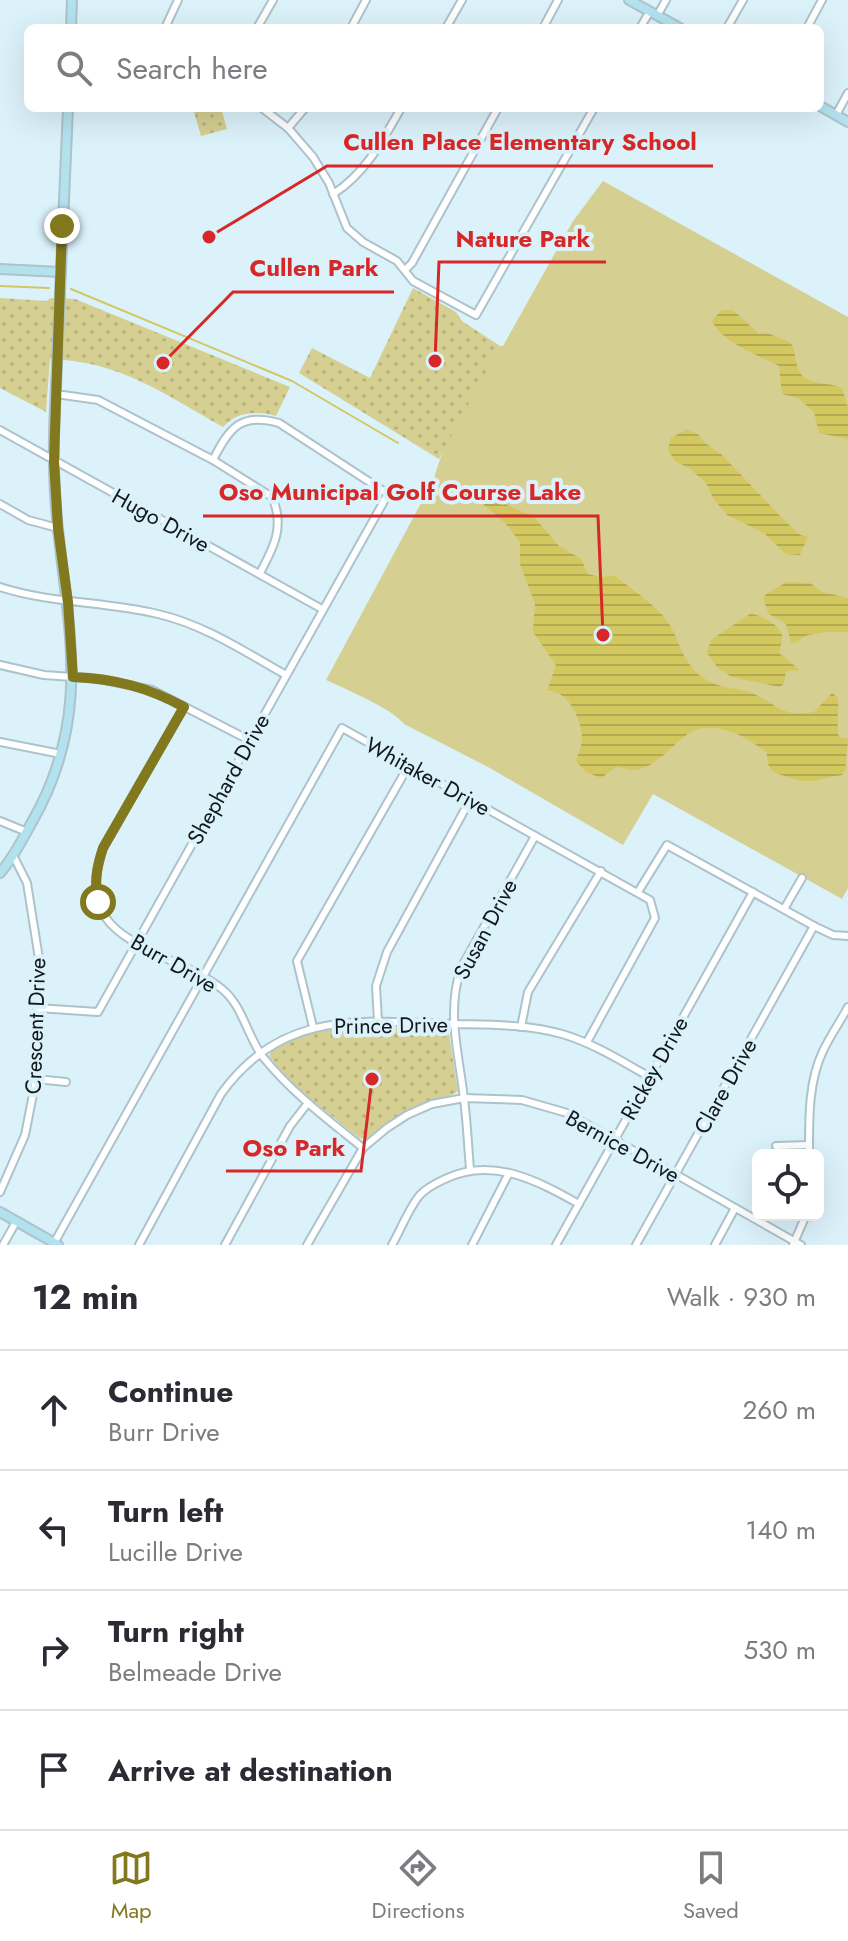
<!DOCTYPE html>
<html lang="en">
<head>
<meta charset="utf-8">
<style>
  body { margin:0; font-family:Jost,sans-serif; background:#f2f2f3; color:#2b2b33 }
  .controls { position:absolute; right:24px; bottom:24px; display:grid; overflow:hidden; border-radius:12px; box-shadow:0 8px 32px #0002 }
  .controls button { width:72px; height:72px; display:grid; place-items:center; padding:0; border:0; border-bottom:2px solid #e1e1e2; background:#fff; color:#2b2b33; font:40px sans-serif }
  .stop { position:absolute; width:24px; height:24px; margin:-18px; border:6px solid #82781d; border-radius:50%; background:#fff }
  .stop.end { background:#82781d; border-color:#fff; box-shadow:0 2px 8px #0008 }
  .list { margin:0; padding:0; list-style:none }
  h2 { display:flex; justify-content:space-between; align-items:center; height:104px; margin:0; padding:0 32px; font-size:34px }
  h2 small { font-size:26px; font-weight:400; color:#7c7c81 }
  .list li { display:grid; grid-template-columns:52px 1fr auto; gap:24px; align-items:center; box-sizing:border-box; height:120px; padding:0 32px; border-top:2px solid #e1e1e2 }
  .list b { display:block; font-size:30px; white-space:nowrap }
  .list p { margin:0; font-size:26px; white-space:nowrap; color:#7c7c81 }
  .list em { font-size:26px; font-style:normal; color:#7c7c81 }
  .icon { flex:none; width:44px; height:44px; fill:none; stroke:currentColor; stroke-width:2; stroke-linecap:round; stroke-linejoin:round }
  .map { position:relative; flex:none; width:848px; height:1245px; overflow:hidden }
  .search { position:absolute; background:#fff; box-shadow:0 8px 32px #0002; left:24px; right:24px; top:24px; height:88px; display:flex; align-items:center; gap:20px; box-sizing:border-box; padding:0 28px; border-radius:12px; color:#7c7c81; font-size:30px }
  .sheet { height:584px; background:#fff }
  nav { display:flex; justify-content:space-around; align-items:center; box-sizing:border-box; height:112px; border-top:2px solid #e1e1e2; background:#fff; font-size:22px; color:#7c7c81 }
  nav a { display:grid; justify-items:center; gap:4px }
  nav .on { color:#82781d }
  .map>svg:first-child { display:block }
</style>
</head>
<body>
<div class="map">
<svg width="848" height="1245" viewBox="0 0 848 1245">
  <defs>
    <pattern id="park-dots" width="8" height="8" patternUnits="userSpaceOnUse" patternTransform="scale(2)"><rect width="8" height="8" fill="#d5cf92"/><path d="M2 2h.1M6 6h.1" fill="none" stroke="#b6b17d" stroke-width="1.8" stroke-linecap="round"/></pattern>
    <pattern id="water-rules" width="6" height="5" patternUnits="userSpaceOnUse" patternTransform="scale(2)"><rect width="6" height="5" fill="#d3c760"/><path d="M0 2.5h6" fill="none" stroke="#b4aa53"/></pattern>
  </defs>
  <rect width="100%" height="100%" fill="#dcf2fb"/>
  <path fill="#d5cf92" d="M603,181L848,317V888L842,899L653,794L623,845L488,767L404,724C393,709 345,689 326,680L434,479C446,432 476,388 500,346H503L573,221Z"/>
  <g fill="url(#park-dots)">
    <path d="M193,108H221L227,129L201,136Z"/>
    <path d="M413,288L456,312L462,321L500,346L439,459L299,373L312,348L370,378Z"/>
    <path d="M0,298L46,301L51,298L75,299L290,387L276,416C256,411 238,411 223,427C164,394 120,361 50,359L46,412L0,388Z"/>
    <path d="M353,1026L446,1028L449,1034L458,1091C450,1098 438,1098 428,1102C405,1110 386,1123 367,1139L359,1138L292,1084L269,1056L273,1048C299,1035 323,1028 353,1026Z"/>
  </g>
  <g fill="url(#water-rules)">
    <path d="M722,310H733L759,334L767,333L790,342C797,352 794,363 800,373C807,385 830,382 842,388L848,407V439L819,433L814,412L798,398L782,394L779,366C760,356 719,341 712,320Z"/>
    <path d="M687,429L699,435L704,442L722,455L782,518L800,535L808,537L800,555L786,554L764,533L727,515L713,498L706,483L689,468L675,461L668,450L671,438Z"/>
    <path d="M482,486L503,503L534,517L558,545L581,559L588,574L600,577L615,576C633,590 650,601 664,617C681,637 679,662 705,679C720,689 736,687 752,693C779,704 779,718 814,712L832,693L838,698C839,708 836,727 839,737L848,739L845,771L842,775C816,779 811,786 785,776C778,774 771,772 769,766C767,762 767,757 767,753C749,738 723,723 698,729C687,732 676,744 668,751C659,759 647,769 635,770C629,770 623,767 616,767L601,778L586,772L576,761C578,753 583,744 582,736C581,718 567,689 547,691L556,665L533,632L535,604L520,564V542L505,523L475,497Z"/>
    <path d="M787,582L810,583L822,592L848,598V632C835,631 820,632 808,635C799,638 800,643 791,643L786,624L769,614L763,599L766,594Z"/>
    <path d="M750,614C760,614 779,624 782,635C783,643 779,646 780,654L800,670L786,671L784,683L780,687L732,677L718,668L707,653L711,640Z"/>
  </g>
  <g fill="none" stroke-linecap="round" stroke-linejoin="round">
    <g stroke="#d3c760" stroke-width="2">
      <path d="M0,286L49,288"/>
      <path d="M71,289L292,381L398,443"/>
    </g>
    <g stroke="#adc3cb" stroke-width="10">
      <g id="street">
        <path d="M657,16L666,0"/>
        <path d="M165,28L178,0"/>
        <path d="M257,28L273,0"/>
        <path d="M351,28L366,0"/>
        <path d="M446,28L462,0"/>
        <path d="M543,28L558,0"/>
        <path d="M640,28L650,11"/>
        <path d="M727,28L743,0"/>
        <path d="M807,28L822,0"/>
        <path d="M262,108L288,128L313,157L329,183L347,228L363,242L397,261L413,281L476,315L594,108"/>
        <path d="M836,115L848,93"/>
        <path d="M288,128L305,108"/>
        <path d="M333,194C365,174 383,140 401,108"/>
        <path d="M405,270L412,263L498,108"/>
        <path d="M56,394L98,400L213,460L272,497C285,526 274,547 260,573"/>
        <path d="M0,430L322,609"/>
        <path d="M0,504L28,520L58,528"/>
        <path d="M0,587C53,604 104,601 158,614C205,625 245,652 286,675"/>
        <path d="M0,665L44,675L100,679L152,690L249,740"/>
        <path d="M184,707L103,848C95,872 91,896 106,918C127,949 192,964 222,989C243,1006 247,1036 263,1057C291,1092 328,1120 363,1148"/>
        <path d="M0,742L61,754"/>
        <path d="M0,821L27,832"/>
        <path d="M638,892L667,845L814,926L833,935L848,936"/>
        <path d="M784,909L802,878"/>
        <path d="M37,1008L98,1012L388,494L279,423C241,412 229,428 213,460"/>
        <path d="M378,1021L376,986L387,952L470,800"/>
        <path d="M313,1027L297,961L409,765"/>
        <path d="M521,1027L528,992L601,871"/>
        <path d="M36,1079L66,1082"/>
        <path d="M776,1146L809,1145"/>
        <path d="M809,1155C809,1121 808,1082 823,1051C830,1036 840,1022 848,1007"/>
        <path d="M470,1169C468,1146 467,1122 464,1099C459,1053 446,1013 461,968L535,836"/>
        <path d="M0,1192L25,1135L36,1079L40,965L27,883L14,857"/>
        <path d="M3,1245L16,1222"/>
        <path d="M53,1245L342,728L650,900L655,918L587,1042"/>
        <path d="M139,1245L221,1094C282,1009 360,1021 453,1024C489,1025 527,1024 562,1034C593,1043 621,1061 650,1077"/>
        <path d="M225,1245L290,1126L308,1103"/>
        <path d="M307,1245L363,1148L387,1128L407,1115L432,1104L464,1098L522,1100L567,1113L801,1245"/>
        <path d="M392,1245C401,1229 408,1210 419,1196C426,1188 436,1183 445,1179C492,1156 538,1181 579,1204"/>
        <path d="M472,1245L509,1173"/>
        <path d="M556,1245L753,892"/>
        <path d="M636,1245L814,926"/>
        <path d="M715,1245L735,1208"/>
        <path d="M793,1245L806,1215"/>
      </g>
    </g>
    <g stroke="#adc3cb" stroke-width="12">
      <g id="secondary">
        <path d="M629,0L680,28"/>
        <path d="M71,28L72,0"/>
        <path d="M820,106L848,122"/>
        <path d="M0,269L61,272"/>
        <path d="M0,873C14,857 22,840 32,822C105,695 54,592 54,460C53,420 57,379 58,339C61,262 64,185 68,108"/>
        <path d="M0,1212L58,1245"/>
      </g>
    </g>
    <use href="#street" stroke="#fff" stroke-width="6"/>
    <use href="#secondary" stroke="#b3e2ef" stroke-width="8"/>
  </g>
  <g fill="none" stroke-linecap="round" stroke-linejoin="round">
    <path stroke="#82781d" stroke-width="10" d="M62,226L54,461L58,528L68,602L73,677C116,679 147,687 184,707L103,848C97,866 94,882 98,902"/>
  </g>
  <g text-anchor="middle" stroke-width="8" stroke-linejoin="round" paint-order="stroke">
    <g font-size="22" fill="#11191c" stroke="#dcf2fb">
      <text transform="translate(161 520) rotate(29)" y="8">Hugo Drive</text>
      <text transform="translate(428 776) rotate(29)" y="8">Whitaker Drive</text>
      <text transform="translate(228 779) rotate(-61)" y="8">Shephard Drive</text>
      <text transform="translate(485 929) rotate(-62)" y="8">Susan Drive</text>
      <text transform="translate(174 963) rotate(30)" y="8">Burr Drive</text>
      <text transform="translate(391 1025) rotate(-1)" y="8">Prince Drive</text>
      <text transform="translate(35 1026) rotate(-88)" y="8">Crescent Drive</text>
      <text transform="translate(654 1068) rotate(-61)" y="8">Rickey Drive</text>
      <text transform="translate(725 1086) rotate(-61)" y="8">Clare Drive</text>
      <text transform="translate(623 1146) rotate(29)" y="8">Bernice Drive</text>
    </g>
  </g>
  <path fill="none" stroke="#d62828" stroke-width="3" d="M209 237L327 166H713M435 361L439 262H606M163 363L233 292H394M603 635L598 516H203M372 1079L361 1171H226"/>
  <g fill="#d62828" stroke="#dcf2fb" stroke-width="3">
    <circle cx="209" cy="237" r="8"/>
    <circle cx="435" cy="361" r="8"/>
    <circle cx="163" cy="363" r="8"/>
    <circle cx="603" cy="635" r="8"/>
    <circle cx="372" cy="1079" r="8"/>
  </g>
  <g font-size="24" text-anchor="middle" font-weight="bold" fill="#d62828" stroke="#dcf2fb" stroke-width="8" stroke-linejoin="round" paint-order="stroke">
    <text x="520" y="150">Cullen Place Elementary School</text>
    <text x="523" y="247">Nature Park</text>
    <text x="314" y="276">Cullen Park</text>
    <text x="400" y="500">Oso Municipal Golf Course Lake</text>
    <text x="294" y="1156">Oso Park</text>
  </g>
</svg>
<div class="controls">
<button><svg class="icon" aria-label="locate" viewBox="0 0 24 24"><circle cx="12" cy="12" r="6"/><path d="M12 2v4M12 18v4M2 12h4M18 12h4"/></svg></button>
</div>
<div class="stop" style="left:98px;top:902px"></div>
<div class="stop end" style="left:62px;top:226px"></div>
<div class="search"><svg class="icon" aria-label="search" viewBox="0 0 24 24"><circle cx="10" cy="10" r="6"/><path d="M15 15l6 6"/></svg>Search here</div>
</div>
<section class="sheet">
<h2>12 min<small>Walk · 930 m</small></h2>
<ul class="list">
<li><svg class="icon" aria-label="ahead" viewBox="0 0 24 24"><path d="M12 20V5M6 11l6-6 6 6"/></svg><div><b>Continue</b><p>Burr Drive</p></div><em>260 m</em></li>
<li><svg class="icon" aria-label="left" viewBox="0 0 24 24"><path d="M17 20v-9H6M10 6l-5 5 5 5"/></svg><div><b>Turn left</b><p>Lucille Drive</p></div><em>140 m</em></li>
<li><svg class="icon" aria-label="right" viewBox="0 0 24 24"><path d="M7 20v-9h11M14 6l5 5-5 5"/></svg><div><b>Turn right</b><p>Belmeade Drive</p></div><em>530 m</em></li>
<li><svg class="icon" aria-label="arrive" viewBox="0 0 24 24"><path d="M6 21V4h12l-3 4 3 4H6"/></svg><div><b>Arrive at destination</b></div></li>
</ul>
</section>
<nav>
<a class="on"><svg class="icon" aria-label="map" viewBox="0 0 24 24"><path d="M3 6l6-2 6 2 6-2v14l-6 2-6-2-6 2zM9 4v14M15 6v14"/></svg>Map</a>
<a><svg class="icon" aria-label="directions" viewBox="0 0 24 24"><path d="M12 3l9 9-9 9-9-9zM9 14v-3h6M13 9l2 2-2 2"/></svg>Directions</a>
<a><svg class="icon" aria-label="saved" viewBox="0 0 24 24"><path d="M7 4h10v16l-5-4-5 4z"/></svg>Saved</a>
</nav>
</body>
</html>
